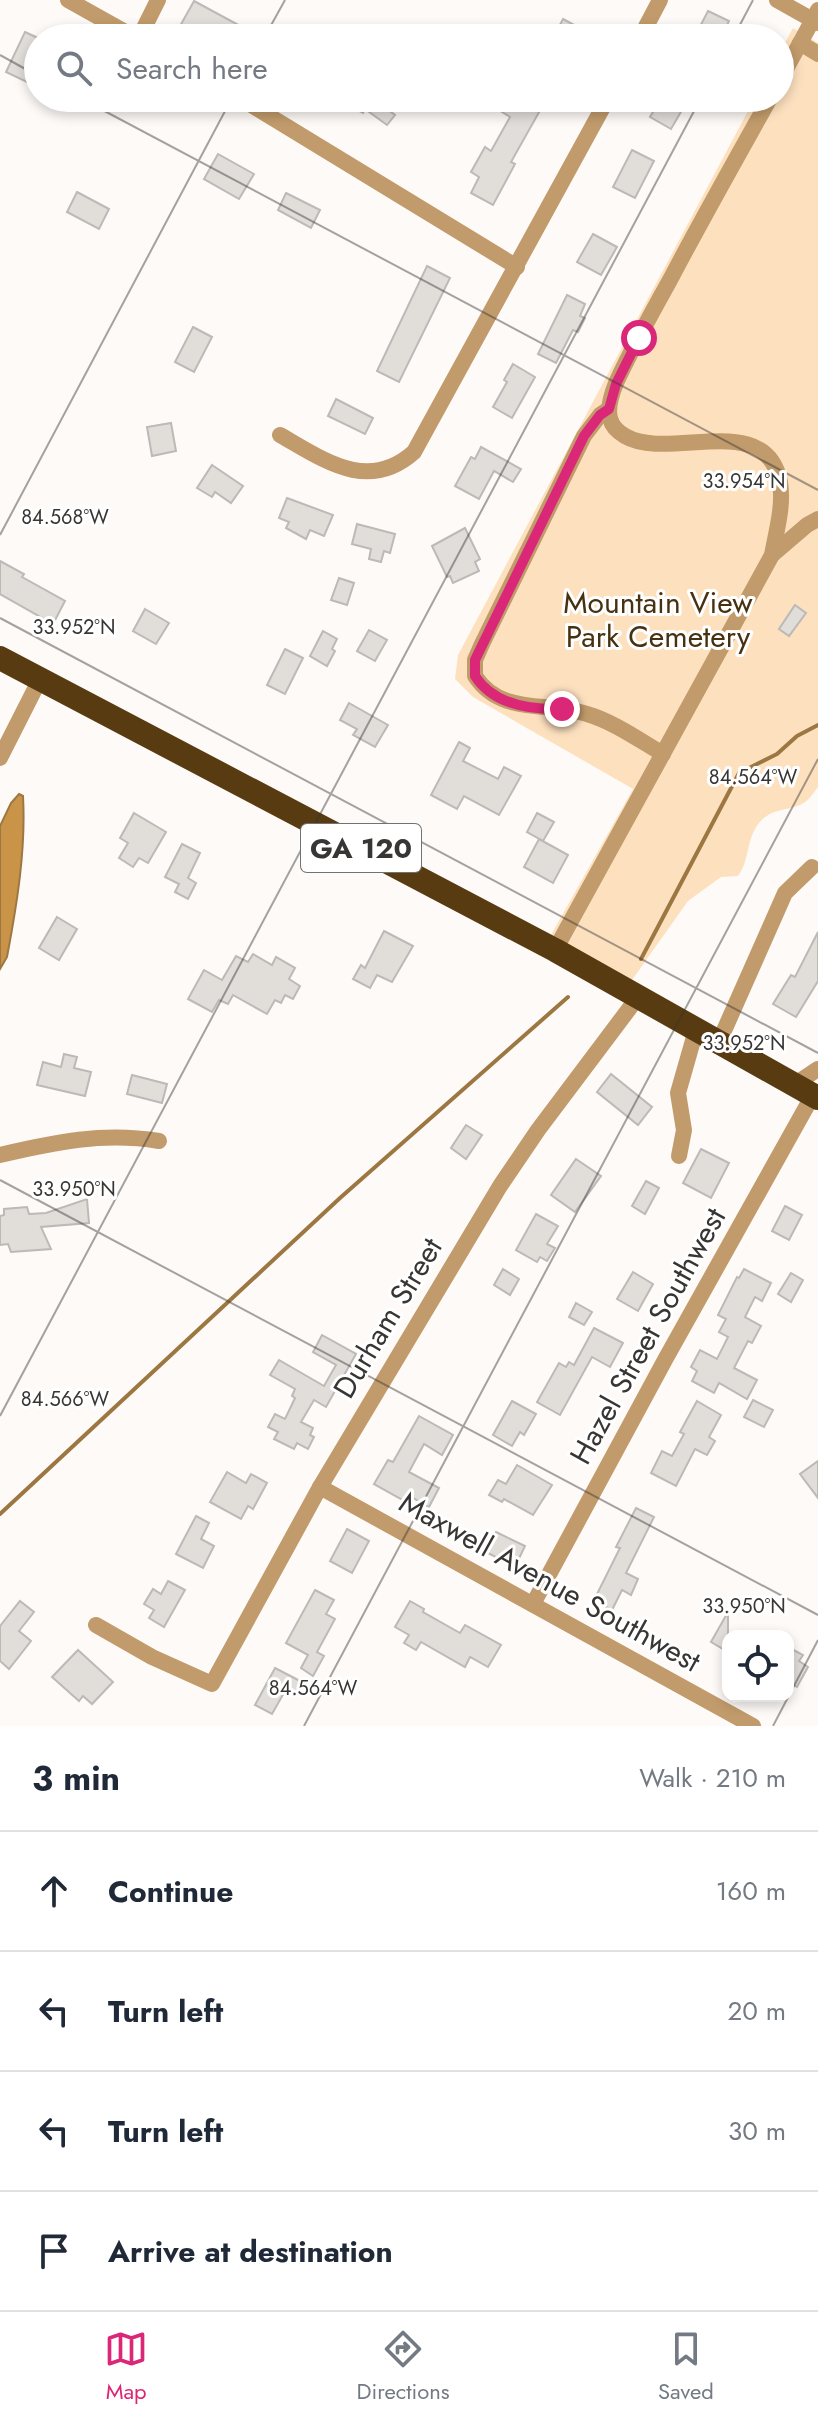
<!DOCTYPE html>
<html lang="en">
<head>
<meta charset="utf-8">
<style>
  body { margin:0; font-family:Jost,sans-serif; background:#f2f2f3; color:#1f2937 }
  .controls { position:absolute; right:24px; bottom:24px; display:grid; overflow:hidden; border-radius:16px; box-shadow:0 4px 12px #0003 }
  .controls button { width:72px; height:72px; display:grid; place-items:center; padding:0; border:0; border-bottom:2px solid #e0e1e3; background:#fff; color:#1f2937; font:40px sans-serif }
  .stop { position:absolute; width:24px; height:24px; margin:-18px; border:6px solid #db2777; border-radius:50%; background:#fff }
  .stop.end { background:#db2777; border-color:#fff; box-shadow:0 2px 8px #0008 }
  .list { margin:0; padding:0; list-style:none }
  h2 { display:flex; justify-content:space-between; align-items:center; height:104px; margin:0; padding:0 32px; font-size:34px }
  h2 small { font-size:26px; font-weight:400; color:#747a83 }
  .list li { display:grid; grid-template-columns:52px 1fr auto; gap:24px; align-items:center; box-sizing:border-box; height:120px; padding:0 32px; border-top:2px solid #e0e1e3 }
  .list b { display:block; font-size:30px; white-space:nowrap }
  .list em { font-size:26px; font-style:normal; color:#747a83 }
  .icon { flex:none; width:44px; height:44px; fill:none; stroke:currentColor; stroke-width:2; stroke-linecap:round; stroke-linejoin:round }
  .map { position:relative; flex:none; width:818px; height:1726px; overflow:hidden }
  .search { position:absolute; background:#fff; box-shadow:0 4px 12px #0003; left:24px; right:24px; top:24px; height:88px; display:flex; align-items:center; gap:20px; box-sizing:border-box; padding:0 28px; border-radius:44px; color:#747a83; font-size:30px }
  .sheet { height:584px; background:#fff }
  nav { display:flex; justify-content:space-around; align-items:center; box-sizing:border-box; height:112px; border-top:2px solid #e0e1e3; background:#fff; font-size:22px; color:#747a83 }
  nav a { display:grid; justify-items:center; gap:4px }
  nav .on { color:#db2777 }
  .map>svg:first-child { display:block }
</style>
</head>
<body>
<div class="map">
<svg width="818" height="1726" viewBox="0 0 818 1726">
  <rect width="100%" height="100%" fill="#fefaf7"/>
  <path fill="#fde1bf" d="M793,28L818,43V787C814,792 810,799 805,802C791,812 773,806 759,823C746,839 750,860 738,876L721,877L688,901L632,980L551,935L633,789L473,697L455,679L458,655L755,98H780V52Z"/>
  <path fill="#c99348" stroke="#9d7742" stroke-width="2" d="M19,794L23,796C26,849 17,904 7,957L0,969V826L11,803Z"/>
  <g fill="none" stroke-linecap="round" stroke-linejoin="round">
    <g stroke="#9d7742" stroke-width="4">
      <path d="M641,959L739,773L777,754L797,736L818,725"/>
      <path d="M0,1514L340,1198L568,997"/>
    </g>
  </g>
  <g fill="#e1deda" stroke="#bcb9b6" stroke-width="2">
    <path d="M194,1L244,28L239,38H202L180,26Z"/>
    <path d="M708,11L729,21L721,38H694Z"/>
    <path d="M563,19L598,38H553Z"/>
    <path d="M25,32L38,38V63L29,83L6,72Z"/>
    <path d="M335,98H372L395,115L387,125L365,109L363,113Z"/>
    <path d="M510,98H547L511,162L515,164L493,205L471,193L479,177L471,172L485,147L491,151L510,117L502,112Z"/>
    <path d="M661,98H689L671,129L650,117Z"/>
    <path d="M632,150L654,161L635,198L613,187Z"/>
    <path d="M218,154L254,174L239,199L204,179Z"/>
    <path d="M77,192L109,209L99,229L67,212Z"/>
    <path d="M286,193L320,210L311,228L278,210Z"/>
    <path d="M593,234L617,247L601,275L577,262Z"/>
    <path d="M427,266L450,278L399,382L377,371Z"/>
    <path d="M567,295L585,304L580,316L585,318L578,332L573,330L556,363L538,354Z"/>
    <path d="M193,327L212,337L194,372L175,362Z"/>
    <path d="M513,364L535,377L512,418L493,407L507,382L504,380Z"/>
    <path d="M336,399L373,418L365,434L328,416Z"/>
    <path d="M171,423L176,451L152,456L147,427Z"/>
    <path d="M481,447L521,469L513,482L494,471L479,499L455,486L471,457L475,459Z"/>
    <path d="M212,465L243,486L231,503L215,492L212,497L197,488Z"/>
    <path d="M287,498L333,515L324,536L310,530L306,539L286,528L289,522L279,518Z"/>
    <path d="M357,524L395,534L390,553L384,551L381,562L369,559L371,549L352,544Z"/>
    <path d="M465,528L480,559L475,562L479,571L453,583L450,576L447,577L432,546Z"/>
    <path d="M0,561L24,574L22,577L65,601L53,624L0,594Z"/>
    <path d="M339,578L354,583L347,605L331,600Z"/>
    <path d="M795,605L806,613L789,636L779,629Z"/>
    <path d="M145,609L169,623L156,644L133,631Z"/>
    <path d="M369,630L387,640L375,661L357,651Z"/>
    <path d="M323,631L337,639L332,649L335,651L327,666L310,656Z"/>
    <path d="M285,649L303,658L285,694L267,685Z"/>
    <path d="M349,703L388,725L375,747L353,735L357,729L340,720Z"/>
    <path d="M459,742L470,748L463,761L498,779L504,767L521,776L499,815L464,796L457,809L431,795Z"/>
    <path d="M134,813L166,832L148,863L139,858L133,867L119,858L128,843L120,838Z"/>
    <path d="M537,813L554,822L543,841L527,832Z"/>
    <path d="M539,839L568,855L553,883L524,867Z"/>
    <path d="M182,844L200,853L188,878L196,883L188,899L175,892L179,884L165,877Z"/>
    <path d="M57,917L77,929L59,960L39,948Z"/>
    <path d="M384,931L413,946L392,982L377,975L370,988L353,979L361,965L365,968Z"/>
    <path d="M818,932V981L796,1017L773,1004L791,975L795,977Z"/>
    <path d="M253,954L272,965L276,957L295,968L289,979L300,986L293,999L285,995L281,1003L275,1000L267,1014L233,995L228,1004L219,1000L212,1012L188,999L204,970L222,980L236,956L248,962Z"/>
    <path d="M64,1054L77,1057L74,1068L91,1072L85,1096L37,1085L43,1062L61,1067Z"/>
    <path d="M611,1074L652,1107L638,1125L597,1092Z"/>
    <path d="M132,1075L167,1084L162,1103L127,1094Z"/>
    <path d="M466,1125L482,1135L466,1159L451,1148Z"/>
    <path d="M701,1149L729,1163L711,1198L683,1183Z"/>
    <path d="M576,1159L601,1176L575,1212L551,1195Z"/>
    <path d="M646,1181L659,1188L645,1214L632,1206Z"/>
    <path d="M87,1199L89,1223L41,1227L51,1249L11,1252L8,1244L0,1245V1216L4,1215V1209L27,1207L29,1214L46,1213Z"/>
    <path d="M785,1206L802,1215L789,1240L772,1231Z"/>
    <path d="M536,1214L558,1226L547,1244L555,1248L547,1261L540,1257L537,1262L516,1250Z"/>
    <path d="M503,1269L519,1279L510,1295L494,1285Z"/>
    <path d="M744,1269L771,1283L762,1301L755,1297L745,1317L761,1326L752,1343L748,1341L734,1368L757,1380L747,1399L719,1383L714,1393L692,1381L697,1371L691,1367L700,1350L717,1359L728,1337L719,1332L726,1319L718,1315L737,1277L739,1278Z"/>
    <path d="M633,1272L653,1284L638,1311L617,1299Z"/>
    <path d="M791,1273L803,1280L791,1302L778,1294Z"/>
    <path d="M576,1303L592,1312L584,1325L569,1317Z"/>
    <path d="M594,1328L623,1343L610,1367L592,1357L560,1415L537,1402L559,1363L566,1367L569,1362L574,1365Z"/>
    <path d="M322,1335L356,1354L326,1407L314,1400L301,1422L313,1428L310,1435L314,1437L308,1449L297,1443L294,1449L274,1439L278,1432L268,1427L275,1414L285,1419L295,1398L292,1396L295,1389L270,1375L279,1360L324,1386L336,1365L313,1352Z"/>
    <path d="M753,1400L773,1410L764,1427L744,1417Z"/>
    <path d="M512,1401L536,1414L524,1435L520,1432L512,1446L493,1435Z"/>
    <path d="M697,1401L721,1415L709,1437L715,1441L707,1455L695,1449L676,1486L651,1473L662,1451L672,1456L684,1434L680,1432Z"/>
    <path d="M419,1416L453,1435L442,1455L424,1444L409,1472L439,1488L429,1507L413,1498L410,1504L374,1484L388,1460L393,1462Z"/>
    <path d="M818,1461V1498L800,1474Z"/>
    <path d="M517,1465L552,1485L533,1515L504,1499L502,1502L489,1495L498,1480L506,1484Z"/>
    <path d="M227,1472L246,1483L251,1474L267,1483L253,1509L248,1506L241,1519L210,1502Z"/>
    <path d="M636,1508L654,1517L626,1573L638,1579L631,1595L622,1590L612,1610L594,1600L620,1548L616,1547Z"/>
    <path d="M196,1516L209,1523L201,1539L214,1546L203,1568L176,1554Z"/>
    <path d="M347,1529L369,1541L352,1573L330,1561Z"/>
    <path d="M496,1532L525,1546L515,1567L486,1552Z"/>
    <path d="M168,1581L185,1590L164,1627L149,1618L154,1610L144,1604L153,1589L161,1594Z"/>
    <path d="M315,1590L334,1600L326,1614L335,1619L317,1652L324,1656L313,1676L301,1668L308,1655L286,1643Z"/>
    <path d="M20,1601L34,1612L19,1631L31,1641L9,1669L0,1661V1626Z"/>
    <path d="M410,1601L424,1609L423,1612L460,1633L465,1625L501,1645L488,1667L470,1657L465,1667L421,1642L416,1650L404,1643L409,1635L395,1627Z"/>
    <path d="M728,1612V1652L711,1642Z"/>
    <path d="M788,1647L803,1655L799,1661L808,1667L797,1687L788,1682Z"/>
    <path d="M78,1650L113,1682L92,1704L83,1696L79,1701L52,1677Z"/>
    <path d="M275,1668L302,1682L294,1696L285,1691L272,1714L255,1705Z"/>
  </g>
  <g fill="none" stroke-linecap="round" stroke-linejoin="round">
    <g stroke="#c19b6b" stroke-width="16">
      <path d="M68,0L136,38"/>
      <path d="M777,0L818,23"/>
      <path d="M139,38L158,0"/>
      <path d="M640,38L660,0"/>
      <path d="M800,43L818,54"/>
      <path d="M780,80L818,10"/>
      <path d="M240,98L517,267"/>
      <path d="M609,409L600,415L584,436L482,644L475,660V676C501,716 548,701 587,714C614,722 639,740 663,754"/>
      <path d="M280,435C324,460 368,493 414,452L608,98"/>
      <path d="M772,555L807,525L818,519"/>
      <path d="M0,758L40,679"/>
      <path d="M555,950L772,555C776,532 784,506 780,482C766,409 669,462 625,436C618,432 612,427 610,418C607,407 612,393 616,383C632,348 651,314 670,280C702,219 736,159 770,98"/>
      <path d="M719,1042L785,893L812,867"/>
      <path d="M794,1085L818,1069"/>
      <path d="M0,1155C55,1142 103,1132 159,1141"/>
      <path d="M679,1156L684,1130L678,1093L696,1030"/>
      <path d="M320,1487L753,1726"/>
      <path d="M533,1604L666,1358L813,1095"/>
      <path d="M96,1625L152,1657L212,1684L320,1487L500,1186L538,1130L638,997"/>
    </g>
    <path stroke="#583b11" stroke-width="24" d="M0,658L555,950L818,1098"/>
  </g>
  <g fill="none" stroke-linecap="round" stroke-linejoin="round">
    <path stroke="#db2777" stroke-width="10" d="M562,709C530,710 493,704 475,676V660L584,436L600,415L609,409L616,384L639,338"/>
  </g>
  <path fill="none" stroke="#373635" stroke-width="2" stroke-opacity="0.45" d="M264,38L285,0M733,38L753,0M0,55L38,76M80,98L818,490M0,535L232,98M0,618L818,1053M0,1180L818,1615M0,1416L701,98M304,1726L818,759M773,1726L818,1640"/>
  <g text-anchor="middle" stroke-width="6" stroke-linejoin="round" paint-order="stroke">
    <rect fill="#fff" stroke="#737272" stroke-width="2" x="301" y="824" width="120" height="48" rx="6"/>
    <g font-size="28" font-weight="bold" fill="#373635">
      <text x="361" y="858">GA 120</text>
    </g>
    <g font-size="30" fill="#483111" stroke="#fff">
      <text x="658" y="613">Mountain View<tspan x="658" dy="34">Park Cemetery</tspan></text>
    </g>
    <g font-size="30" fill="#373635" stroke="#fff">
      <text transform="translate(388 1318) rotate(-59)" y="10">Durham Street</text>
      <text transform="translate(648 1336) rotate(-61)" y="10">Hazel Street Southwest</text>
      <text transform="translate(550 1582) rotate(29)" y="10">Maxwell Avenue Southwest</text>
    </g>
  </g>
  <g font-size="20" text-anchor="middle" fill="#373635" stroke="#fff" stroke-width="6" stroke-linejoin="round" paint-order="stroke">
    <text x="744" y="488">33.954°N</text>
    <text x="65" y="524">84.568°W</text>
    <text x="74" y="634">33.952°N</text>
    <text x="753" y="784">84.564°W</text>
    <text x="744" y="1050">33.952°N</text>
    <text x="74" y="1196">33.950°N</text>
    <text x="65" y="1406">84.566°W</text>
    <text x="744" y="1613">33.950°N</text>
    <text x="313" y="1695">84.564°W</text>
  </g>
</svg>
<div class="controls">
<button><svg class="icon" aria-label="locate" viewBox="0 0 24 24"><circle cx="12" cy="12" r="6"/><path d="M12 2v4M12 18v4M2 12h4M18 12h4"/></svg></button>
</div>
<div class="stop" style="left:639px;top:338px"></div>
<div class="stop end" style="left:562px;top:709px"></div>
<div class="search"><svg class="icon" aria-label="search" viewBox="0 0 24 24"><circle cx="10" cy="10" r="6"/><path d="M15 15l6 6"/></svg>Search here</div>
</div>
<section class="sheet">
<h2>3 min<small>Walk · 210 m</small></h2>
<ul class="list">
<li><svg class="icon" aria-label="ahead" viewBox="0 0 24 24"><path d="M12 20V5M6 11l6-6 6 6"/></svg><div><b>Continue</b></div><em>160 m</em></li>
<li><svg class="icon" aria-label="left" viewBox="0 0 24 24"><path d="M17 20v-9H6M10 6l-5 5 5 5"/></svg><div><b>Turn left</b></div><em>20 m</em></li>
<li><svg class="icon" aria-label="left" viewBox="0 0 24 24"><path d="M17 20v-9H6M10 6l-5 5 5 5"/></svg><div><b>Turn left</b></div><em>30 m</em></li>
<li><svg class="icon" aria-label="arrive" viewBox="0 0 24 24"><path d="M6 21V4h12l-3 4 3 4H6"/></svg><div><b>Arrive at destination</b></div></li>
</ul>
</section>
<nav>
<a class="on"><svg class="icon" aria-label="map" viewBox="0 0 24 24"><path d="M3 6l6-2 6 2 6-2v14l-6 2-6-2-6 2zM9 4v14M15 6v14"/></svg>Map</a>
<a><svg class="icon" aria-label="directions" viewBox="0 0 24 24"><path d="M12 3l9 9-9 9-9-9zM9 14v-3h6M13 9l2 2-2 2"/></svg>Directions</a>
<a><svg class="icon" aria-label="saved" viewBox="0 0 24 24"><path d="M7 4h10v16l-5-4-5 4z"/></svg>Saved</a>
</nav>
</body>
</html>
